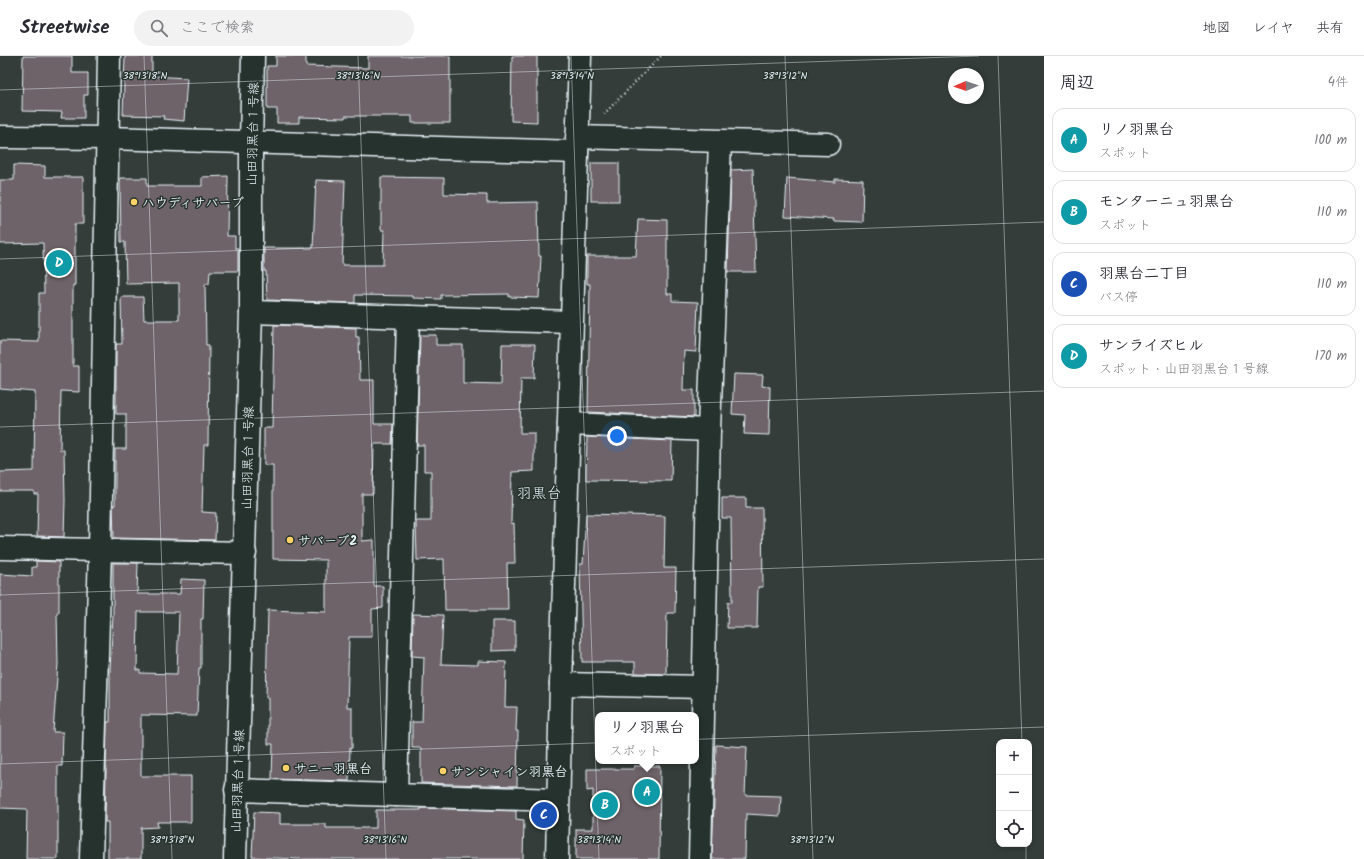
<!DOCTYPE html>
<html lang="ja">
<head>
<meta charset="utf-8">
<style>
  body { margin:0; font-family:Kalam,"Klee One",sans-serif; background:#f2f2f3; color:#2b2b33 }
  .controls { position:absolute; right:12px; bottom:12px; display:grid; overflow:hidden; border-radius:8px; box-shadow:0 2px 6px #0003 }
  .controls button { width:36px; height:36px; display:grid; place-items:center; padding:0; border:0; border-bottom:1px solid #e1e1e2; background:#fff; color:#2b2b33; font:20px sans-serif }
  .compass { position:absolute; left:948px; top:12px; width:36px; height:36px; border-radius:50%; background:#fff; box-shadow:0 2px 6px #0003; rotate:268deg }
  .you { position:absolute; left:617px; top:380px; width:14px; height:14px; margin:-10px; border:3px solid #fff; border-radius:50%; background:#1a73e8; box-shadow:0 0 0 6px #1a73e833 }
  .badge { display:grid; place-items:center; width:26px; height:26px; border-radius:50%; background:#8a764a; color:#fff; font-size:13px; font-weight:700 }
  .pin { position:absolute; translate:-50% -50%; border:2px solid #fff; box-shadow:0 1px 4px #0006 }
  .popup { position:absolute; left:595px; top:656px; width:104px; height:52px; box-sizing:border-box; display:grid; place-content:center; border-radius:8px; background:#fff; filter:drop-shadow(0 1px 3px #0005); font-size:13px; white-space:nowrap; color:#7c7c81 }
  .popup b { font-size:15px; color:#2b2b33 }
  .popup::after { content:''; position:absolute; left:50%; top:100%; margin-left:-8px; border:8px solid transparent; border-top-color:#fff }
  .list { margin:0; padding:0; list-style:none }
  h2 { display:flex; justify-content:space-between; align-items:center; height:52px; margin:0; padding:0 16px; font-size:17px }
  h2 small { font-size:13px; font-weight:400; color:#7c7c81 }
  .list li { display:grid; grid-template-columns:26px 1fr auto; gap:12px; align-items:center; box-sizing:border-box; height:64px; margin:0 8px 8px; padding:0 8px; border:1px solid #e1e1e2; border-radius:12px }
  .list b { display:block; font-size:15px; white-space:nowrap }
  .list p { margin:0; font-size:13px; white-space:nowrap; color:#7c7c81 }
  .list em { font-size:13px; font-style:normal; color:#7c7c81 }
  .icon { flex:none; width:22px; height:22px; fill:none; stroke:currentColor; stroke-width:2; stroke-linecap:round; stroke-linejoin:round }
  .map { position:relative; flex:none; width:1044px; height:803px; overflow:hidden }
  header { display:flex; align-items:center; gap:24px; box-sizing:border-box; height:56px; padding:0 20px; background:#fff; border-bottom:1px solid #e1e1e2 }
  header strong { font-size:19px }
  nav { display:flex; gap:22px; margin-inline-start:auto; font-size:14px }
  .search { width:280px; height:36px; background:#f2f2f3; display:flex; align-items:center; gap:10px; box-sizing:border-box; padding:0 14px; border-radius:22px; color:#7c7c81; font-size:15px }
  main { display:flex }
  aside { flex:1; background:#fff }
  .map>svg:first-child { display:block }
</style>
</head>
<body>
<header>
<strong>Streetwise</strong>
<div class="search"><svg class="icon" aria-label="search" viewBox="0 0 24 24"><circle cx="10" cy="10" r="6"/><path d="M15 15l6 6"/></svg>ここで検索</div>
<nav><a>地図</a><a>レイヤ</a><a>共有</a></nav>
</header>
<main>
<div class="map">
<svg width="1044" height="803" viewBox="0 0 1044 803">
  <rect width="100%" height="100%" fill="#343d39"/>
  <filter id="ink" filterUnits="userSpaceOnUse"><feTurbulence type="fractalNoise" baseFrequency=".025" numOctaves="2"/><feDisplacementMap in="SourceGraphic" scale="8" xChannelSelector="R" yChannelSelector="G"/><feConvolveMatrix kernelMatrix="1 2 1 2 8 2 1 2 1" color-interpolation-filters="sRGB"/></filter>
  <g filter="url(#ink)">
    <g fill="#6e6367" stroke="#e8f1f8" fill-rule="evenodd">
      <path d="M23,0H72V17H88V39H84V62H61L62,56L22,55Z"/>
      <path d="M125,0H152V20L187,22L184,65L163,63L164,60L123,59Z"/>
      <path d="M276,0H306V10L368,12V0H450V67H412V60H345V62L299,61V67H277V53H267V10H276Z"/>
      <path d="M512,0H537V66L511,65Z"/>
      <rect x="591" y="107" width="28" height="38"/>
      <path d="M14,109L45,110V121H83V168H75V229H73V310H79V336L61,335L60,394H64L65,444L64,481L37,480L38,438H34V435H0V416L34,415L35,336L0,333V285L39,286V237H44L43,187L0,188V124H14Z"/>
      <path d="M753,113L756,216H728L731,114Z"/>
      <path d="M228,120L227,180H235V192H238V215H210L209,228H205L206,289H209L208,389H204L202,456L216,457L215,484L114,482L113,449H115V393H126V358H116V288H122L121,241H143L144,264H179V227L126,228L125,186H121L120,122H147V130H202V121Z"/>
      <path d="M381,121L444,122V138L487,139V147L538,146L539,200H541L539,242L509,241V238L441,239V243L413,242V240L355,239V247L267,244L266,215H264V192H313L316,124L345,125L342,209H383L384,174H381Z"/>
      <path d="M787,122L835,126V123L863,124L862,166L833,165L834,163L785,160Z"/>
      <path d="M638,163L667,164V238H672V245L698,246L696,296L684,295L683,334H694V361L588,356L590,228H587V200H636Z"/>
      <path d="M274,269L356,272V281H359L360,324H374V368H393L392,388H374L373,438H362V485L374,484V530H383V552L372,553V581H349L347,651H352V692H350L349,725L272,723L273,688H268V642H266L268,554L326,556V504L273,503V409H264V372H272Z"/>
      <path d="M420,279H436V289H463V327L501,328L502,288H535L534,322H521L520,377H534V415L512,416L511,468L514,467L515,507H507L508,554H445L444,503L417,504L416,465H431V415H424V389H417Z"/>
      <path d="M734,318L763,319L762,330L770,331L769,379L744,378L745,359L732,358Z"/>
      <path d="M587,381L672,385L671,425L586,424Z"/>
      <path d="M722,442H746V452H762L763,531H758L757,572H727L728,546H732L731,462H722Z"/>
      <path d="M586,458L665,460L664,512H676L675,557H667L666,618L635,617V606H582L580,508H583Z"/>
      <path d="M36,505L59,506V556H57L58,608L53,676H63L62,710H58V803H26L27,753L0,752V518L32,520V511H36Z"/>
      <path d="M113,507H138L137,538H180L181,523L204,524L203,563H201V612H199L197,660L141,659V720H191V766H157L158,771L141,772V803H108V766H105L107,666H110V614L113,559ZM138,556H179L177,618L140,617V614H137Z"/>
      <path d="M413,558L443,559L441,608L478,609V605L506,606L505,651H517L516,675H518L517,730L421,727V692H412V666H422L424,601L412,600Z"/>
      <path d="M492,565H515V594L492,595Z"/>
      <path d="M716,689L747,691L745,739L781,740L780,760L746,758L745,803H712Z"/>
      <path d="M634,710H660L659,803H576V773H593V734L587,735V713H634Z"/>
      <path d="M421,752L516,755V763L524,764L523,803H297L252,801L254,756L280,757V768H326V772H376V754H421Z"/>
    </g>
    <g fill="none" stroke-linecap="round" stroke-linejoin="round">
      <g stroke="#e8f1f8" stroke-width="25">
        <g id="minor">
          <path d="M0,81L107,82L577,96"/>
          <path d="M577,81L828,88"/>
          <path d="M251,256L571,266"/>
          <path d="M569,368L709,374"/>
          <path d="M0,492L245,497"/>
          <path d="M561,628L704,631"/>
          <path d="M236,734L558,744"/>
          <path d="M396,739L408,261"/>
          <path d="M91,803L100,494L109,0"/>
          <path d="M235,803L251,256V87L253,0"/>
          <path d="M557,803L561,628L580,0"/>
          <path d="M700,803L709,374L720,86"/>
        </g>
      </g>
      <path stroke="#e8f1f8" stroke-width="2.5" stroke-dasharray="1 3" stroke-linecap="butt" d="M604,58L661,0"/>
      <use href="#minor" stroke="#26332d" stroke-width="22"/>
    </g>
  </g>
  <path fill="none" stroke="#e8f1f8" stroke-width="1" stroke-opacity="0.45" d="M144,0L172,803M358,0L386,803M571,0L599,803M785,0L813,803M998,0L1022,686M0,34L979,0M0,203L1044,166M0,371L1044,335M0,539L1044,503M0,708L1044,671M1026,788V803"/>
  <g fill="#ffd166" stroke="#26332d" stroke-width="1.5">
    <circle cx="134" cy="146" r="4"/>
    <circle cx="290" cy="484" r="4"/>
    <circle cx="286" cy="712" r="4"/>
    <circle cx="443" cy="715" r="4"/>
  </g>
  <g text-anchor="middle" stroke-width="3" stroke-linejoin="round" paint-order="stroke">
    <g font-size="13" fill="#e8f1f8" stroke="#26332d">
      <text transform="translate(252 78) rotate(-89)" y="5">山田羽黒台１号線</text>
      <text transform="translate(247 402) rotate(-89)" y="5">山田羽黒台１号線</text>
      <text transform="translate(237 725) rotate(-88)" y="5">山田羽黒台１号線</text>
    </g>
    <g font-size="13" font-weight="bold" fill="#e8f1f8" stroke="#26332d" text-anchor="start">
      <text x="142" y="151">ハウディサバーブ</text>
      <text x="298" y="489">サバーブ2</text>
      <text x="294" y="717">サニー羽黒台</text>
      <text x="451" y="720">サンシャイン羽黒台</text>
    </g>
    <g font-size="15" fill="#e8f1f8" stroke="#26332d">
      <text x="539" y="442">羽黒台</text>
    </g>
  </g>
  <g font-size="10" text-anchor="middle" fill="#e8f1f8" stroke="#26332d" stroke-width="3" stroke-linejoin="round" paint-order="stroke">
    <text x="145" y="23">38°13'18"N</text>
    <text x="358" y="23">38°13'16"N</text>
    <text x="572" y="23">38°13'14"N</text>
    <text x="785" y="23">38°13'12"N</text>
    <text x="172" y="787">38°13'18"N</text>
    <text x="385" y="787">38°13'16"N</text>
    <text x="599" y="787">38°13'14"N</text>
    <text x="812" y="787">38°13'12"N</text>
  </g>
</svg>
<div class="controls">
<button>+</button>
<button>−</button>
<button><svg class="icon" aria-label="locate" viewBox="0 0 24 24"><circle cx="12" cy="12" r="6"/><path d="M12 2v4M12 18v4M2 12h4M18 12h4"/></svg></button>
</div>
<svg class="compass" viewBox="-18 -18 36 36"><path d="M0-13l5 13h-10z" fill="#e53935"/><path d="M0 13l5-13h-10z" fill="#7c7c81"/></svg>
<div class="you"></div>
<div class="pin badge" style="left:647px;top:736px;background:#0f9aa8">A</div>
<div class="popup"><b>リノ羽黒台</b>スポット</div>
<div class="pin badge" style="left:605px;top:749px;background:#0f9aa8">B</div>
<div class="pin badge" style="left:544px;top:759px;background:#1a4fb4">C</div>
<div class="pin badge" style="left:59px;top:207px;background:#0f9aa8">D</div>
</div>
<aside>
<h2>周辺<small>4件</small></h2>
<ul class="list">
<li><span class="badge" style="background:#0f9aa8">A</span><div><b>リノ羽黒台</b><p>スポット</p></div><em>100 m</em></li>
<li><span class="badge" style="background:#0f9aa8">B</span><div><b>モンターニュ羽黒台</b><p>スポット</p></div><em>110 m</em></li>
<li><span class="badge" style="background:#1a4fb4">C</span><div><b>羽黒台二丁目</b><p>バス停</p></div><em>110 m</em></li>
<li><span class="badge" style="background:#0f9aa8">D</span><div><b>サンライズヒル</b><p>スポット · 山田羽黒台１号線</p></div><em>170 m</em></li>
</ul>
</aside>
</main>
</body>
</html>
